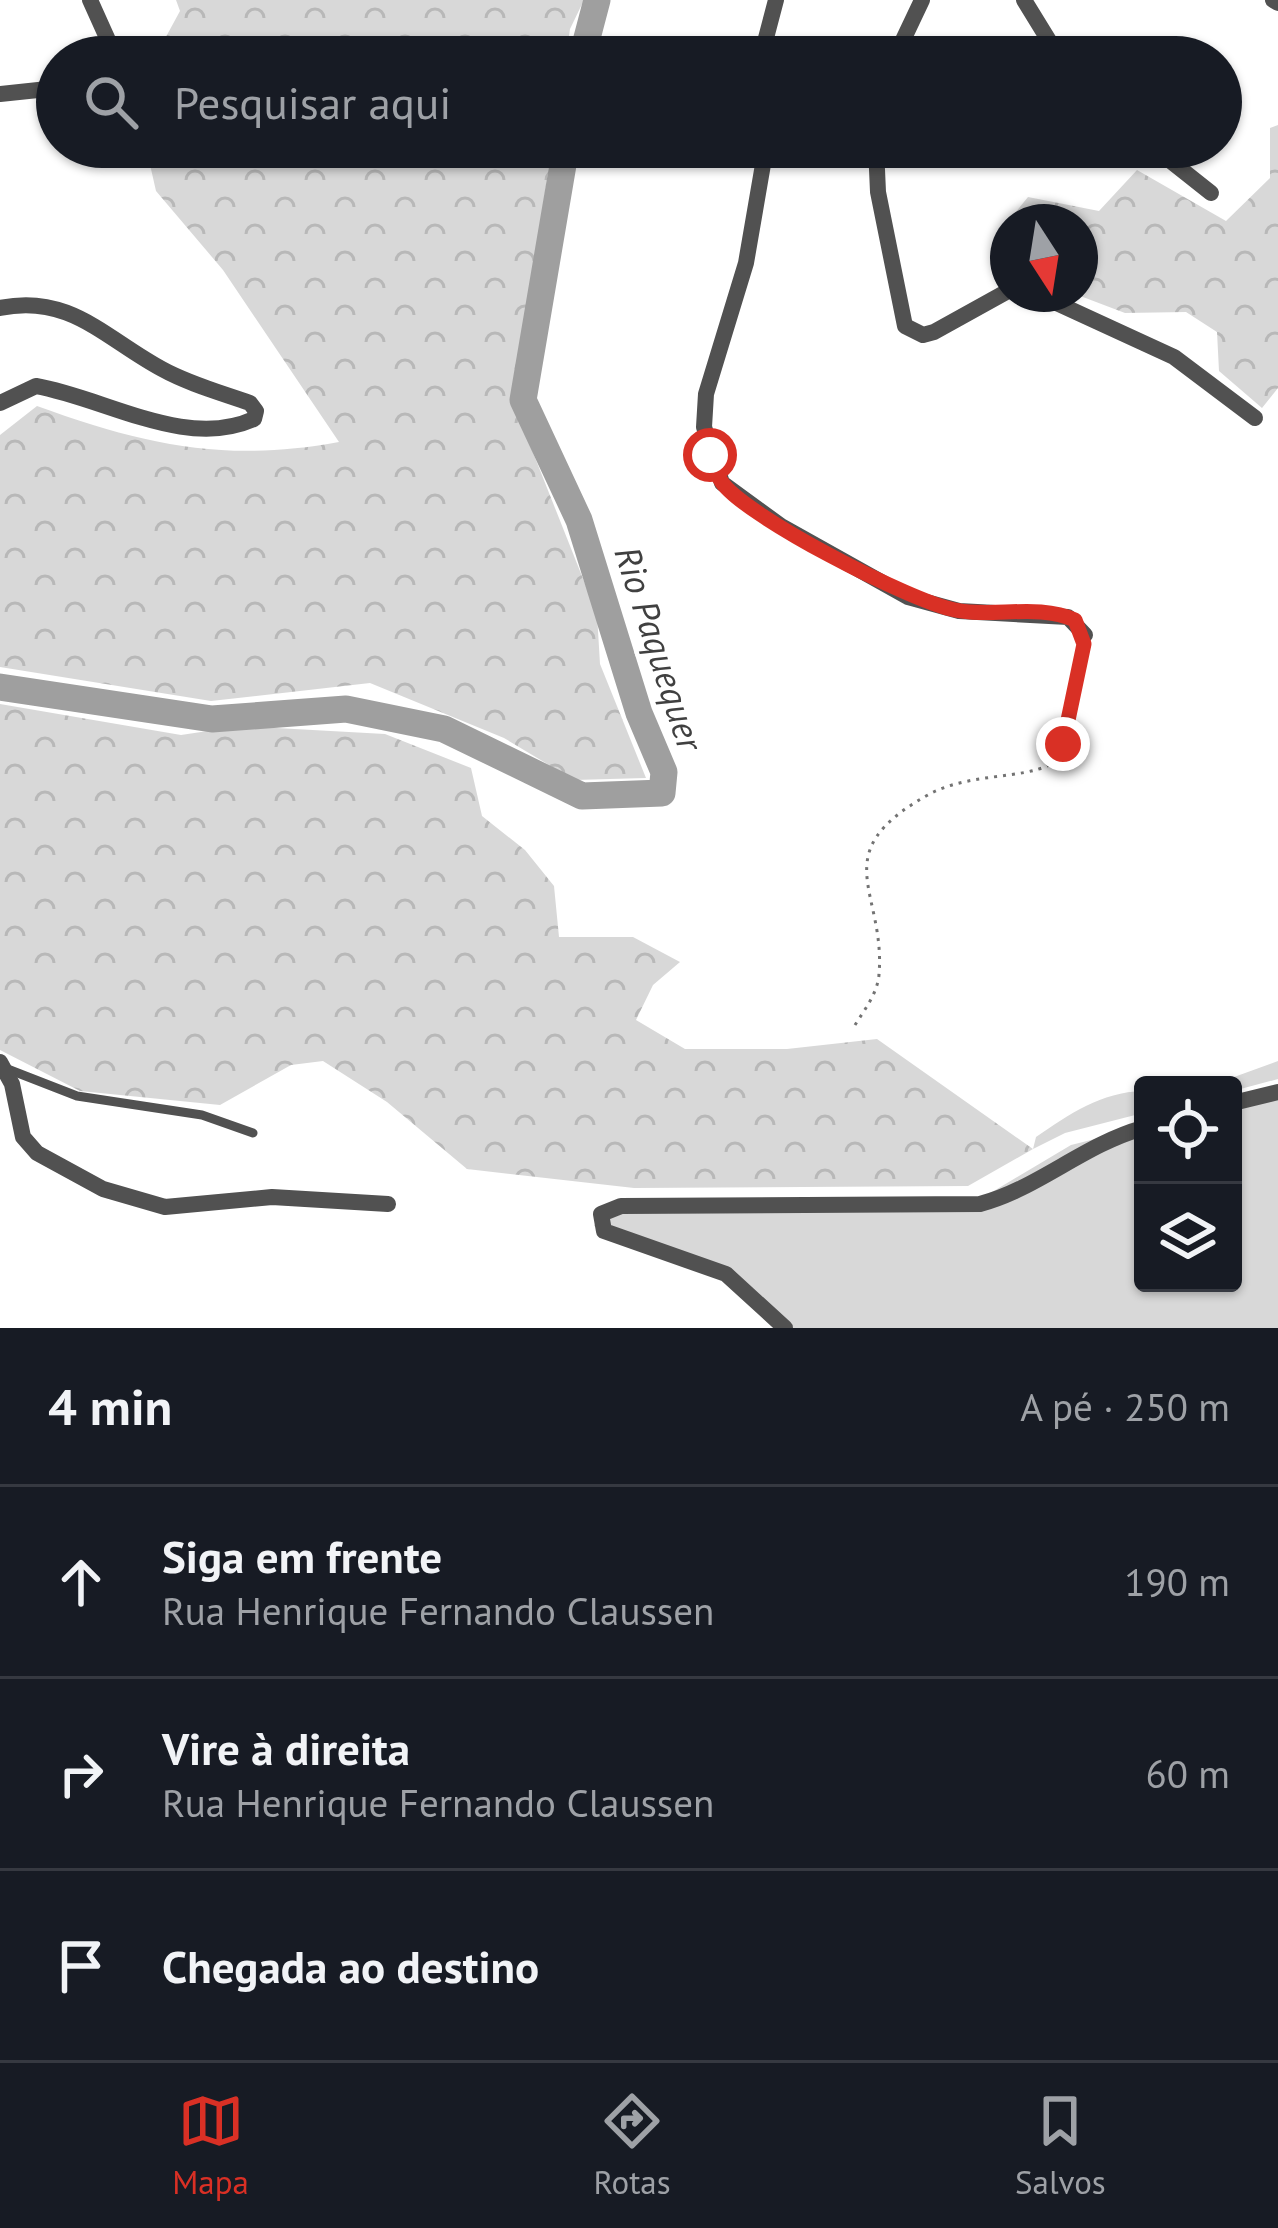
<!DOCTYPE html>
<html lang="pt">
<head>
<meta charset="utf-8">
<style>
  body { margin:0; font-family:"PT Sans",sans-serif; background:#242831; color:#f1f3f6 }
  .controls { position:absolute; right:36px; bottom:36px; display:grid; overflow:hidden; border-radius:12px; box-shadow:0 3px 9px #0004 }
  .controls button { width:108px; height:108px; display:grid; place-items:center; padding:0; border:0; border-bottom:3px solid #363941; background:#171b24; color:#f1f3f6; font:60px sans-serif }
  .compass { position:absolute; left:990px; top:204px; width:108px; height:108px; border-radius:50%; background:#171b24; box-shadow:0 3px 9px #0004; rotate:168deg }
  .stop { position:absolute; width:36px; height:36px; margin:-27px; border:9px solid #d93025; border-radius:50%; background:#fff }
  .stop.end { background:#d93025; border-color:#fff; box-shadow:0 3px 12px #0008 }
  .list { margin:0; padding:0; list-style:none }
  h2 { display:flex; justify-content:space-between; align-items:center; height:156px; margin:0; padding:0 48px; font-size:51px }
  h2 small { font-size:39px; font-weight:400; color:#9ea1a6 }
  .list li { display:grid; grid-template-columns:78px 1fr auto; gap:36px; align-items:center; box-sizing:border-box; height:192px; padding:0 48px; border-top:3px solid #363941 }
  .list b { display:block; font-size:45px; white-space:nowrap }
  .list p { margin:0; font-size:39px; white-space:nowrap; color:#9ea1a6 }
  .list em { font-size:39px; font-style:normal; color:#9ea1a6 }
  .icon { flex:none; width:66px; height:66px; fill:none; stroke:currentColor; stroke-width:2; stroke-linecap:round; stroke-linejoin:round }
  .map { position:relative; flex:none; width:1278px; height:1328px; overflow:hidden }
  .search { position:absolute; background:#171b24; box-shadow:0 3px 9px #0004; left:36px; right:36px; top:36px; height:132px; display:flex; align-items:center; gap:30px; box-sizing:border-box; padding:0 42px; border-radius:66px; color:#9ea1a6; font-size:45px }
  .sheet { height:732px; background:#171b24 }
  nav { display:flex; justify-content:space-around; align-items:center; box-sizing:border-box; height:168px; border-top:3px solid #363941; background:#171b24; font-size:33px; color:#9ea1a6 }
  nav a { display:grid; justify-items:center; gap:6px }
  nav .on { color:#d93025 }
  .map>svg:first-child { display:block }
</style>
</head>
<body>
<div class="map">
<svg width="1278" height="1328" viewBox="0 0 1278 1328">
  <defs>
    <pattern id="forest-crowns" width="20" height="18" patternUnits="userSpaceOnUse" patternTransform="scale(3)"><rect width="20" height="18" fill="#d8d8d8"/><path d="M2 6a3 3 0 1 1 6 0M12 15a3 3 0 1 1 6 0" fill="none" stroke="#b8b8b8"/></pattern>
  </defs>
  <rect width="100%" height="100%" fill="#fff"/>
  <g fill="#d8d8d8">
    <path d="M1278,1061V1079L1233,1091V1085H1212Z"/>
    <path d="M1143,1091V1113L1065,1133L1033,1149L1036,1137C1070,1114 1101,1092 1143,1091Z"/>
    <path d="M1278,1093V1328H785L719,1269L594,1226L603,1208L967,1207L1071,1145L1143,1127V1283H1233V1104Z"/>
  </g>
  <g fill="url(#forest-crowns)">
    <path d="M176,0H584L570,29L566,57H155L180,11Z"/>
    <path d="M1278,125V388L1262,408L1219,371L1217,332L1186,312L1125,313L1075,294H1080V222H1017L1015,213L1028,197L1099,211L1137,170L1226,221L1270,178V128Z"/>
    <path d="M146,147H552L513,402L597,614L600,664L646,778L574,780L504,738L370,683L211,701L0,667V435L37,406C145,445 225,463 339,442L223,270L156,191Z"/>
    <path d="M0,704L181,735L241,726L385,734L471,768L482,816L525,850L554,886L559,937H633L680,962L653,985L636,1020L685,1049H787L877,1039L1033,1149L968,1186L634,1188L467,1169L387,1102L323,1061L291,1065L220,1105L80,1091L0,1050Z"/>
  </g>
  <g fill="none" stroke-linecap="round" stroke-linejoin="round">
    <g stroke="#9f9f9f" stroke-width="27">
      <path d="M582,57L597,0"/>
      <path d="M0,687L212,719L346,709L444,729L582,796L662,793L664,772L639,713L579,520L523,400L566,147"/>
    </g>
    <path stroke="#737373" stroke-width="3" stroke-dasharray="3 6" stroke-linecap="butt" d="M855,1025C865,1009 877,994 879,975C886,891 824,854 926,796C967,772 1022,780 1051,764L1069,722L1084,649"/>
    <path stroke="#515151" stroke-width="9" d="M5,1068L77,1096L202,1115L253,1133"/>
    <g stroke="#515151" stroke-width="16">
      <path d="M90,0L108,40L105,57"/>
      <path d="M1024,0L1059,57"/>
      <path d="M1273,0L1278,3"/>
      <path d="M761,57L776,0"/>
      <path d="M895,57L922,0"/>
      <path d="M0,94L57,88"/>
      <path d="M766,147L746,263L706,394L704,427L722,483L781,526L908,597L959,611L1068,617L1085,635"/>
      <path d="M876,147L878,192L905,326L923,335L934,332L1008,291"/>
      <path d="M1153,147L1211,193"/>
      <path d="M1037,294L1174,357L1255,418"/>
      <path d="M0,308C69,293 106,339 162,369C189,384 222,393 250,403L256,411L254,419C186,450 105,398 36,386L0,403"/>
      <path d="M0,1062L12,1084L23,1137L37,1153L103,1189L165,1207L272,1197L388,1204"/>
      <path d="M1233,1103L1278,1092"/>
      <path d="M785,1328L726,1274L604,1231L601,1214L621,1206L980,1204C1039,1188 1083,1145 1143,1128"/>
    </g>
  </g>
  <g fill="none" stroke-linecap="round" stroke-linejoin="round">
    <path stroke="#d93025" stroke-width="15" d="M710,455C714,463 716,474 721,481C742,515 912,602 955,610C993,618 1038,603 1075,620L1084,644L1063,744"/>
  </g>
  <g text-anchor="middle" stroke-width="9" stroke-linejoin="round" paint-order="stroke">
    <g font-size="36" font-style="italic" fill="#404040" stroke="#fff">
      <text transform="translate(659 648) rotate(72)" y="13">Rio Paquequer</text>
    </g>
  </g>
</svg>
<div class="controls">
<button><svg class="icon" aria-label="locate" viewBox="0 0 24 24"><circle cx="12" cy="12" r="6"/><path d="M12 2v4M12 18v4M2 12h4M18 12h4"/></svg></button>
<button><svg class="icon" aria-label="layers" viewBox="0 0 24 24"><path d="M12 4l9 5-9 5-9-5zM3 14l9 5 9-5"/></svg></button>
</div>
<svg class="compass" viewBox="-18 -18 36 36"><path d="M0-13l5 13h-10z" fill="#e53935"/><path d="M0 13l5-13h-10z" fill="#9ea1a6"/></svg>
<div class="stop" style="left:710px;top:455px"></div>
<div class="stop end" style="left:1063px;top:744px"></div>
<div class="search"><svg class="icon" aria-label="search" viewBox="0 0 24 24"><circle cx="10" cy="10" r="6"/><path d="M15 15l6 6"/></svg>Pesquisar aqui</div>
</div>
<section class="sheet">
<h2>4 min<small>A pé · 250 m</small></h2>
<ul class="list">
<li><svg class="icon" aria-label="ahead" viewBox="0 0 24 24"><path d="M12 20V5M6 11l6-6 6 6"/></svg><div><b>Siga em frente</b><p>Rua Henrique Fernando Claussen</p></div><em>190 m</em></li>
<li><svg class="icon" aria-label="right" viewBox="0 0 24 24"><path d="M7 20v-9h11M14 6l5 5-5 5"/></svg><div><b>Vire à direita</b><p>Rua Henrique Fernando Claussen</p></div><em>60 m</em></li>
<li><svg class="icon" aria-label="arrive" viewBox="0 0 24 24"><path d="M6 21V4h12l-3 4 3 4H6"/></svg><div><b>Chegada ao destino</b></div></li>
</ul>
</section>
<nav>
<a class="on"><svg class="icon" aria-label="map" viewBox="0 0 24 24"><path d="M3 6l6-2 6 2 6-2v14l-6 2-6-2-6 2zM9 4v14M15 6v14"/></svg>Mapa</a>
<a><svg class="icon" aria-label="directions" viewBox="0 0 24 24"><path d="M12 3l9 9-9 9-9-9zM9 14v-3h6M13 9l2 2-2 2"/></svg>Rotas</a>
<a><svg class="icon" aria-label="saved" viewBox="0 0 24 24"><path d="M7 4h10v16l-5-4-5 4z"/></svg>Salvos</a>
</nav>
</body>
</html>
